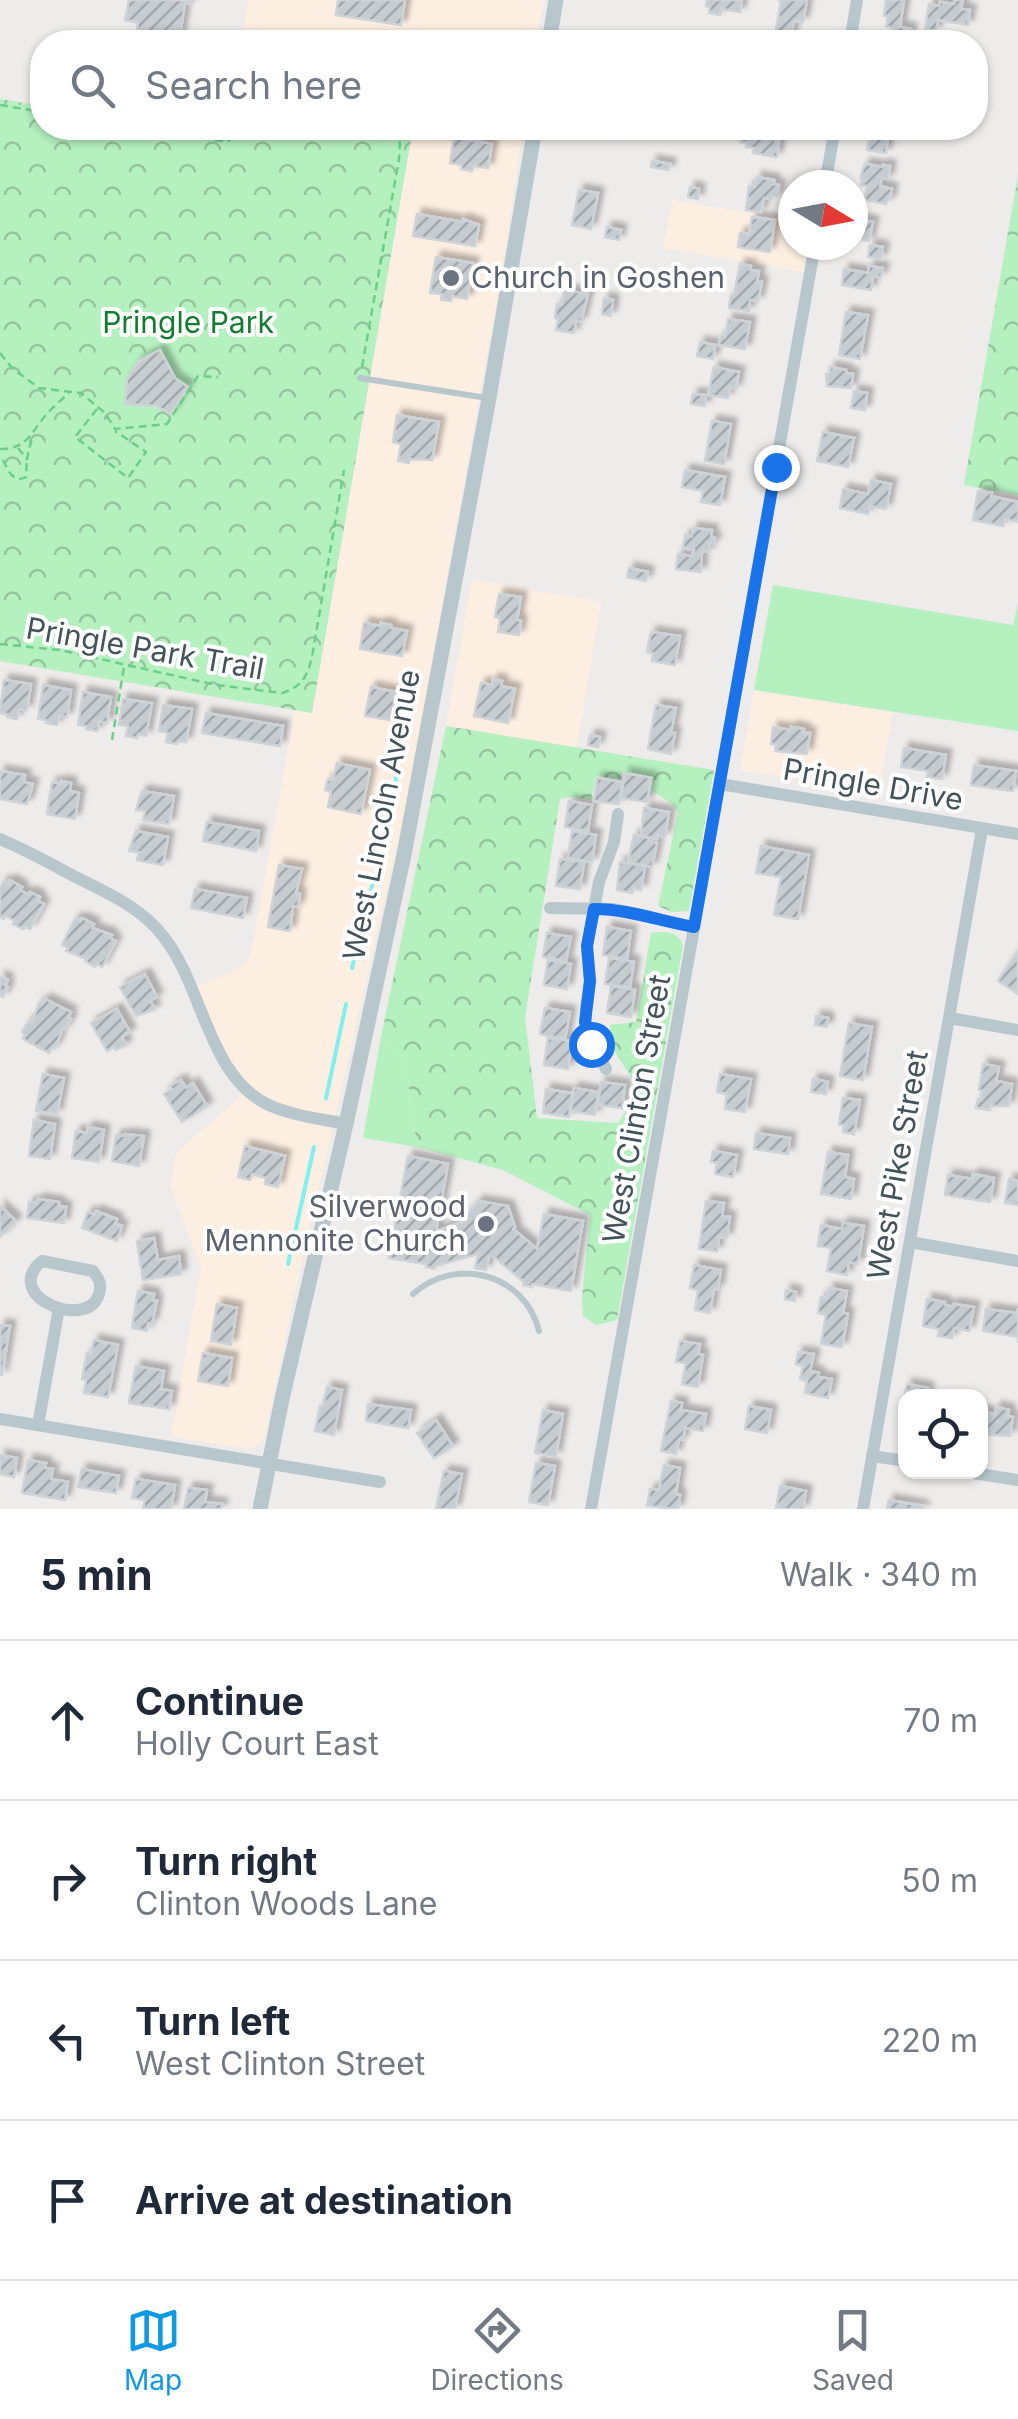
<!DOCTYPE html>
<html lang="en">
<head>
<meta charset="utf-8">
<style>
  body { margin:0; font-family:Inter,sans-serif; background:#f6f6f7; color:#1f2937 }
  .controls { position:absolute; right:30px; bottom:30px; display:grid; overflow:hidden; border-radius:20px; box-shadow:0 2px 8px #0004 }
  .controls button { width:90px; height:90px; display:grid; place-items:center; padding:0; border:0; border-bottom:2px solid #e0e1e3; background:#fff; color:#1f2937; font:50px sans-serif }
  .compass { position:absolute; left:778px; top:170px; width:90px; height:90px; border-radius:50%; background:#fff; box-shadow:0 2px 8px #0004; rotate:100deg }
  .stop { position:absolute; width:30px; height:30px; margin:-22px; border:8px solid #1a73e8; border-radius:50%; background:#fff }
  .stop.end { background:#1a73e8; border-color:#fff; box-shadow:0 2px 10px #0008 }
  .list { margin:0; padding:0; list-style:none }
  h2 { display:flex; justify-content:space-between; align-items:center; height:130px; margin:0; padding:0 40px; font-size:42px }
  h2 small { font-size:32px; font-weight:400; color:#747a83 }
  .list li { display:grid; grid-template-columns:65px 1fr auto; gap:30px; align-items:center; box-sizing:border-box; height:160px; padding:0 40px; border-top:2px solid #e0e1e3 }
  .list b { display:block; font-size:38px; white-space:nowrap }
  .list p { margin:0; font-size:32px; white-space:nowrap; color:#747a83 }
  .list em { font-size:32px; font-style:normal; color:#747a83 }
  .icon { flex:none; width:55px; height:55px; fill:none; stroke:currentColor; stroke-width:2; stroke-linecap:round; stroke-linejoin:round }
  .map { position:relative; flex:none; width:1018px; height:1509px; overflow:hidden }
  .search { position:absolute; background:#fff; box-shadow:0 2px 8px #0004; left:30px; right:30px; top:30px; height:110px; display:flex; align-items:center; gap:25px; box-sizing:border-box; padding:0 35px; border-radius:40px; color:#747a83; font-size:38px }
  .sheet { height:770px; background:#fff }
  nav { display:flex; justify-content:space-around; align-items:center; box-sizing:border-box; height:140px; border-top:2px solid #e0e1e3; background:#fff; font-size:28px; color:#747a83 }
  nav a { display:grid; justify-items:center; gap:5px }
  nav .on { color:#1099e3 }
  .map>svg:first-child { display:block }
</style>
</head>
<body>
<div class="map">
<svg width="1018" height="1509" viewBox="0 0 1018 1509">
  <defs>
    <pattern id="forest-crowns" width="20" height="18" patternUnits="userSpaceOnUse" patternTransform="scale(2.5)"><rect width="20" height="18" fill="#b5f0bf"/><path d="M2 6a3 3 0 1 1 6 0M12 15a3 3 0 1 1 6 0" fill="none" stroke="#95c59e"/></pattern>
    <pattern id="building-hatch" width="6" height="6" patternUnits="userSpaceOnUse" patternTransform="scale(2.5)"><rect width="6" height="6" fill="#c7ccd1"/><path d="M-1 1l2-2M0 6l6-6M5 7l2-2" fill="none" stroke="#a3a8ad"/></pattern>
    <filter id="shadow"><feDropShadow dx="5.5" dy="-5.5" stdDeviation="2.5" flood-color="#0004"/></filter>
  </defs>
  <rect width="100%" height="100%" fill="#eeebeb"/>
  <g fill="#fceee1">
    <path d="M248,0H544L536,42H241Z"/>
    <path d="M413,128H523L501,277L405,810L293,1301L265,1435L258,1446L251,1449L171,1437L201,1266L170,1187L176,1153L246,1091L193,988L233,971L248,960L253,943L295,710L312,712Z"/>
    <path d="M672,200L793,220V245H807L803,272L663,248Z"/>
    <path d="M472,579L601,602L577,748L446,726Z"/>
    <path d="M754,690L893,712L878,791L740,770Z"/>
  </g>
  <g fill="#b5f0bf">
    <path d="M773,585L1013,625L1018,603V731L754,690Z"/>
    <path d="M381,1037L399,1056L408,1079L417,1147L363,1138Z"/>
  </g>
  <g fill="url(#forest-crowns)">
    <path d="M0,99L42,106V128H165L225,138L227,128H413L312,713L0,661Z"/>
    <path d="M1018,175V495L964,485Z"/>
    <path d="M446,726L714,770L689,911L672,912L658,906L678,812L671,803L652,791L653,777L623,772L620,779L596,776L591,800L573,797L560,799L525,1017L537,1118L618,1123L629,1106L633,1080L610,1045V1025L636,1022L651,933C665,931 678,931 683,945L617,1320L596,1325L583,1316L582,1298L590,1215L503,1170L417,1147L408,1079L399,1056L381,1037Z"/>
  </g>
  <g fill="none" stroke-linecap="round" stroke-linejoin="round">
    <g stroke="#80efef" stroke-width="4">
      <path d="M385,833L398,769"/>
      <path d="M352,968L375,874"/>
      <path d="M326,1098L346,1004"/>
      <path d="M288,1264L314,1147"/>
    </g>
  </g>
  <g fill="url(#building-hatch)" stroke="#ced3d7" stroke-width="2.5" filter="url(#shadow)">
    <path d="M129,0H190L189,4L185,3L179,42H135L138,23L125,20Z"/>
    <path d="M338,0H405L401,25L336,15Z"/>
    <path d="M707,0H742L740,12L721,9L720,15L709,13L710,7L706,6Z"/>
    <path d="M778,0H807L803,22L794,21L791,38L775,35L781,1Z"/>
    <path d="M886,0H904L900,27L911,29L909,39L892,37L893,28L886,26L888,16H884Z"/>
    <path d="M955,0H963L961,9L970,10L968,25L938,20L936,31L925,29L929,4L939,6L940,2L954,4Z"/>
    <path d="M596,128H630L628,135L618,133L617,139L594,135Z"/>
    <path d="M757,128H777L775,141L779,142L777,157L753,153L754,148L746,147V143L740,142L742,130L757,132Z"/>
    <path d="M872,128H889L886,153L867,150Z"/>
    <path d="M454,137L492,144L488,168L473,166L472,171L461,169L462,165L450,163Z"/>
    <path d="M652,161L670,164L669,170L651,167Z"/>
    <path d="M865,164L883,167V165L890,166L888,179L882,178L880,186L892,189L890,200H887L886,204L865,200L867,186L861,185L862,178H860Z"/>
    <path d="M757,177L774,180V184L779,185L777,196H772V199L764,198L761,212L746,210L749,186L755,187Z"/>
    <path d="M690,187L699,189L698,199L688,197Z"/>
    <path d="M579,190L598,193L591,229L572,225Z"/>
    <path d="M417,214L463,222V219L479,225L475,246L413,236Z"/>
    <path d="M752,217L775,220L770,252L738,247L740,233L749,234Z"/>
    <path d="M856,219L873,222L869,241L853,238V225L855,226Z"/>
    <path d="M607,227L621,230L619,240L605,237Z"/>
    <path d="M870,245L883,247L881,259L868,257Z"/>
    <path d="M436,257L473,263L467,299L452,296L451,301L441,300L442,294L430,293Z"/>
    <path d="M740,264L751,266L750,270L759,271L757,282H762L758,301L750,300L749,311L729,308L731,295H734Z"/>
    <path d="M869,266L883,268L881,277L873,276L871,290L842,285L844,269L868,273Z"/>
    <path d="M564,290L588,294L581,322L576,321L574,333L556,330L558,319L555,318L557,304L562,305Z"/>
    <path d="M604,298L613,300L611,316L602,314Z"/>
    <path d="M846,312L868,315L860,359L839,355Z"/>
    <path d="M728,319L750,322L745,349L719,345L720,336L725,337Z"/>
    <path d="M700,342L715,345L713,359L697,356Z"/>
    <path d="M160,350L175,378L188,387L170,414L157,406L125,404L127,379L139,361Z"/>
    <path d="M714,367L739,372L736,389L730,388L728,398L708,395Z"/>
    <path d="M830,367L846,370V373L853,374L851,388L827,386L826,374H829Z"/>
    <path d="M854,391L867,393L865,410L851,408Z"/>
    <path d="M693,394L706,395L705,406L691,404Z"/>
    <path d="M397,415L439,422L432,460L409,459V463L398,461L401,444L393,442Z"/>
    <path d="M712,421L731,424L724,464L705,461Z"/>
    <path d="M823,432L854,438L848,467L817,461Z"/>
    <path d="M685,470L725,477L720,505L701,502L703,491L682,487Z"/>
    <path d="M871,480L891,484L886,509L870,506L868,514L840,508L843,489L868,494Z"/>
    <path d="M978,491L992,493L991,496L1018,502V522L1005,519L1003,526L973,520Z"/>
    <path d="M693,528L712,530L711,537L715,538L714,544L710,543L709,552L702,551L701,572L676,569L678,554L692,556L694,550L683,548L685,535L692,536Z"/>
    <path d="M629,568L648,572L646,581L627,577Z"/>
    <path d="M499,594L521,597L517,620L521,621L519,635L498,632L500,618L495,617Z"/>
    <path d="M364,623L381,626V623L391,625V628L407,631L402,656L360,649Z"/>
    <path d="M651,632L680,636L675,665L652,661L653,653L647,652Z"/>
    <path d="M493,679L502,681L501,686L515,689L508,723L474,716L481,683L492,685Z"/>
    <path d="M4,680L31,684L27,710L19,709L17,719L7,717V714L0,713Z"/>
    <path d="M43,685L71,690L67,717L59,716L57,725L46,723V720L38,719Z"/>
    <path d="M371,687L396,692L391,720L365,716Z"/>
    <path d="M83,692L111,697L107,723L99,721L97,731L86,729V726L78,725Z"/>
    <path d="M123,699L152,703L146,736L138,734L137,738L126,736L128,726L119,725Z"/>
    <path d="M163,705L192,709L186,742L178,741L177,744L166,742L168,733L159,731Z"/>
    <path d="M656,705L676,708L671,733H675L671,754L648,749Z"/>
    <path d="M206,713L283,726L280,746L202,733Z"/>
    <path d="M773,727L790,730L791,727L804,729L803,732L810,733L807,754L775,751L776,745L771,744Z"/>
    <path d="M590,735L600,737L598,747L588,745Z"/>
    <path d="M904,748L946,755L942,779L927,777L928,771L901,767Z"/>
    <path d="M337,763L370,770L361,814L328,807L331,792L325,790L328,779L333,780Z"/>
    <path d="M974,765L1016,771L1013,791L971,785Z"/>
    <path d="M0,771L25,775L24,782L33,784L27,804L0,799Z"/>
    <path d="M625,773L651,778L647,802L621,798Z"/>
    <path d="M597,778L622,782L619,804L594,801Z"/>
    <path d="M61,781L71,783L70,791L79,793L75,819L47,814L52,782L61,784Z"/>
    <path d="M142,791L174,796L169,824L143,820L145,811L136,810Z"/>
    <path d="M569,801L592,805L588,831L565,827Z"/>
    <path d="M644,808L669,812L665,837L658,835L657,839L641,836Z"/>
    <path d="M207,822L259,831L256,851L203,841Z"/>
    <path d="M136,831L168,837L163,865L137,860L139,852L129,851Z"/>
    <path d="M572,831L596,835L592,862L568,858Z"/>
    <path d="M634,835L649,838V841L657,843L652,867L628,862Z"/>
    <path d="M761,846L809,855L798,919L774,915L781,877L756,873Z"/>
    <path d="M560,859L584,862L580,889L556,886Z"/>
    <path d="M620,862L645,866L641,890L633,888L632,893L617,890Z"/>
    <path d="M279,865L302,869L296,893L300,894L298,907L293,906L290,931L268,927Z"/>
    <path d="M10,880L22,887L20,890L29,895L30,892L40,897L38,901L44,904L30,929L25,927L23,929L13,924L15,921L5,916L4,919L0,917V888L4,881L9,884Z"/>
    <path d="M195,889L247,898L243,918L191,908Z"/>
    <path d="M76,918L81,921L82,918L94,924L92,928L112,935L110,938L116,941L102,967L97,964L95,967L85,961L87,959L66,951L68,948L62,945Z"/>
    <path d="M607,927L631,931L627,959L603,955Z"/>
    <path d="M547,933L571,937L566,961L543,957Z"/>
    <path d="M1017,952L1018,953V994L998,981Z"/>
    <path d="M609,958L634,962L630,987L605,984Z"/>
    <path d="M548,960L571,964L567,989L544,985Z"/>
    <path d="M145,974L157,997L150,1001L155,1009L136,1016L120,987Z"/>
    <path d="M0,976L8,980L5,985L8,987L3,997L0,996Z"/>
    <path d="M611,986L635,990L631,1017L607,1013Z"/>
    <path d="M45,999L71,1012L68,1018L71,1019L65,1029L63,1028L55,1048L52,1047L49,1053L23,1039L25,1034L22,1032L29,1021L32,1023L39,1003L42,1005Z"/>
    <path d="M545,1008L570,1012L565,1039L540,1034Z"/>
    <path d="M117,1009L130,1032L122,1037L126,1045L116,1050L114,1047L107,1051L91,1023Z"/>
    <path d="M816,1016L828,1018L827,1027L815,1025Z"/>
    <path d="M849,1023L872,1027L863,1080L840,1076Z"/>
    <path d="M548,1038L572,1041L568,1069L544,1065Z"/>
    <path d="M983,1064L999,1067L996,1081L1012,1084L1009,1106H990V1110L976,1108L978,1099L981,1100L982,1091L979,1090Z"/>
    <path d="M43,1074L64,1078L57,1114L36,1111Z"/>
    <path d="M720,1074L751,1079L745,1112L725,1109L727,1094L717,1092Z"/>
    <path d="M813,1079L828,1082L826,1094L811,1092Z"/>
    <path d="M181,1080L186,1088L193,1083L207,1106L182,1122L164,1094L172,1089L170,1086Z"/>
    <path d="M601,1082L625,1085L622,1108L598,1105Z"/>
    <path d="M574,1088L598,1092L595,1115L571,1111Z"/>
    <path d="M546,1089L572,1093L569,1117L543,1113Z"/>
    <path d="M843,1098L860,1100L854,1134L843,1132L844,1125H839Z"/>
    <path d="M34,1120L55,1124L50,1159L29,1156Z"/>
    <path d="M88,1127L104,1130L99,1162L72,1158L76,1131L87,1133Z"/>
    <path d="M756,1133L790,1138L788,1154L754,1149Z"/>
    <path d="M125,1134L144,1136L139,1166L112,1161L116,1135L124,1136Z"/>
    <path d="M245,1146L285,1156L278,1187L265,1184L266,1178L252,1174L250,1180L238,1177Z"/>
    <path d="M713,1151L737,1155L733,1177L715,1174L717,1163L711,1162Z"/>
    <path d="M828,1152L848,1155L845,1177L854,1179L851,1199L821,1194Z"/>
    <path d="M408,1156L448,1164L436,1231L465,1221L466,1215L479,1201L508,1206L515,1227L513,1229L537,1249L544,1214L583,1221L571,1291L532,1284V1287L523,1285L524,1282L494,1257L489,1256L486,1270L475,1268L478,1254L435,1266V1269L426,1267V1264L389,1258Z"/>
    <path d="M973,1174L994,1178L990,1202L945,1195L948,1175L972,1179Z"/>
    <path d="M1009,1179L1018,1181V1205L1005,1203Z"/>
    <path d="M38,1199L59,1202V1206L66,1207L64,1223L27,1218L29,1202L37,1203Z"/>
    <path d="M706,1201L724,1203L722,1216L730,1217L727,1238L719,1237L717,1251L699,1249Z"/>
    <path d="M0,1206L16,1221L0,1237Z"/>
    <path d="M96,1211L117,1219L115,1223L122,1226L117,1241L82,1228L88,1212L94,1215Z"/>
    <path d="M843,1223L864,1226L858,1264L849,1262L847,1275L827,1271L831,1248L818,1246L821,1225L842,1229Z"/>
    <path d="M154,1238L158,1260L179,1256L181,1274L143,1280L137,1241Z"/>
    <path d="M694,1265L721,1270L718,1289H714L710,1313L695,1310L698,1290L690,1288Z"/>
    <path d="M829,1288L847,1291L843,1313L848,1314L842,1347L821,1344L826,1315L818,1313L821,1297L827,1298Z"/>
    <path d="M786,1290L796,1292L795,1301L785,1299Z"/>
    <path d="M138,1291L154,1294L153,1301H157L152,1324L148,1323L147,1331L132,1328Z"/>
    <path d="M927,1299L945,1302V1305L954,1307V1304L974,1307L969,1331L954,1328L952,1338L938,1336L939,1329L923,1326Z"/>
    <path d="M217,1304L237,1308L231,1345L211,1341Z"/>
    <path d="M986,1309L1017,1313L1018,1309V1343V1337L983,1331Z"/>
    <path d="M0,1325L10,1326L2,1375H0Z"/>
    <path d="M94,1340L118,1345L108,1397L84,1393L86,1380L82,1379L87,1353L91,1354Z"/>
    <path d="M680,1341L700,1344L698,1354L703,1355L698,1387L682,1384L686,1363L676,1362Z"/>
    <path d="M798,1352L814,1354L810,1371L819,1373L818,1377L832,1379L828,1398L805,1393L807,1381L800,1379L803,1366L796,1364Z"/>
    <path d="M203,1353L232,1358L228,1386L198,1381Z"/>
    <path d="M136,1366L164,1371L161,1389L172,1391L169,1409L129,1403Z"/>
    <path d="M907,1384L928,1388L927,1396H929H906V1405H903Z"/>
    <path d="M327,1387L342,1390L334,1435L315,1431L320,1406H323Z"/>
    <path d="M671,1401L682,1403L681,1410L706,1414L703,1431L685,1428L683,1440L679,1439L676,1454L661,1451Z"/>
    <path d="M368,1404L411,1410L408,1428L366,1421Z"/>
    <path d="M749,1406L771,1410L767,1433L745,1429Z"/>
    <path d="M996,1407L1009,1410L1008,1416L1013,1417L1010,1436L980,1434V1411L995,1414Z"/>
    <path d="M543,1410L563,1414L556,1456L535,1453Z"/>
    <path d="M436,1420L453,1446L434,1458L417,1433Z"/>
    <path d="M0,1455L17,1458L14,1477L0,1474Z"/>
    <path d="M28,1460L46,1463L45,1468L53,1469L51,1479L68,1482L65,1500L22,1493Z"/>
    <path d="M536,1463L555,1466L548,1505L529,1502Z"/>
    <path d="M664,1465L680,1468L676,1494L680,1495L678,1509L647,1506L650,1489L659,1490Z"/>
    <path d="M82,1469L119,1476L116,1493L78,1487Z"/>
    <path d="M444,1471L462,1474L455,1509H436Z"/>
    <path d="M136,1479L175,1485L171,1509H143L145,1500L132,1498Z"/>
    <path d="M780,1486L806,1491L803,1509H776Z"/>
    <path d="M188,1488L207,1490L205,1502L222,1504L221,1509H184Z"/>
    <path d="M889,1500L922,1506L921,1508L925,1509H887Z"/>
  </g>
  <g fill="none" stroke-linecap="round" stroke-linejoin="round">
    <g stroke="#6ccf89" stroke-width="2.5" stroke-dasharray="8 5" stroke-linecap="butt">
      <path d="M0,105L42,112"/>
      <path d="M138,128L227,142L233,137L235,128"/>
      <path d="M0,353L12,368L39,388L81,393L105,413L115,429L167,424L198,376L218,377"/>
      <path d="M362,367L399,159L400,143L390,128"/>
      <path d="M97,409L75,437L128,478L146,452L115,431"/>
      <path d="M18,448L27,459L32,437"/>
      <path d="M0,449C27,449 30,434 45,416C52,408 61,400 69,393"/>
      <path d="M3,460C8,470 13,484 26,477L27,459"/>
      <path d="M0,644L60,650L216,685L282,693C302,687 307,677 312,657L344,470"/>
      <path d="M112,740L124,667"/>
    </g>
    <g stroke="#b8c7cc" stroke-width="6">
      <path d="M360,378L487,398"/>
      <path d="M413,1294C456,1255 525,1274 539,1331"/>
    </g>
    <g stroke="#b8c7cc" stroke-width="12">
      <path d="M850,42L857,0"/>
      <path d="M825,185L835,128"/>
      <path d="M720,784L1018,834"/>
      <path d="M0,839C23,849 46,861 68,873C102,891 139,905 163,936C204,987 208,1079 271,1106C295,1116 321,1119 346,1124"/>
      <path d="M550,908L614,909L694,927"/>
      <path d="M950,1018L1018,1030"/>
      <path d="M606,1069L586,1033V1008L590,981L587,946L599,882L614,842L618,814"/>
      <path d="M910,1242L1018,1261"/>
      <path d="M42,1261L93,1271C99,1279 102,1284 99,1294C88,1332 0,1296 42,1261Z"/>
      <path d="M0,1419L380,1482"/>
      <path d="M38,1425L59,1308"/>
      <path d="M872,1456L906,1461"/>
      <path d="M966,1472L1018,1480"/>
      <path d="M591,1509L815,245"/>
      <path d="M863,1509L982,829"/>
    </g>
    <g stroke="#b8c7cc" stroke-width="15">
      <path d="M549,42L556,0"/>
      <path d="M260,1509L282,1399L346,1124L404,855L489,398L535,128"/>
    </g>
  </g>
  <g fill="none" stroke-linecap="round" stroke-linejoin="round">
    <path stroke="#1a73e8" stroke-width="12" d="M591,1044L585,1022L590,981L587,946L594,909C628,909 660,921 694,927L776,467"/>
  </g>
  <g fill="#6b7280" stroke="#fff" stroke-width="4">
    <circle cx="451" cy="278" r="10"/>
    <circle cx="486" cy="1224" r="10"/>
  </g>
  <g text-anchor="middle" stroke-width="8" stroke-linejoin="round" paint-order="stroke">
    <g font-size="30" fill="#5b616d" stroke="#fff" text-anchor="start">
      <text x="471" y="288">Church in Goshen</text>
      <text x="466" y="1217" text-anchor="end">Silverwood<tspan x="466" dy="34">Mennonite Church</tspan></text>
    </g>
    <g font-size="30" fill="#127c30" stroke="#fff">
      <text x="188" y="333">Pringle Park</text>
    </g>
    <g font-size="30" fill="#435359" stroke="#fff">
      <text transform="translate(145 649) rotate(10)" y="10">Pringle Park Trail</text>
      <text transform="translate(873 785) rotate(10)" y="10">Pringle Drive</text>
      <text transform="translate(382 815) rotate(-79)" y="10">West Lincoln Avenue</text>
      <text transform="translate(637 1109) rotate(-80)" y="10">West Clinton Street</text>
      <text transform="translate(898 1165) rotate(-80)" y="10">West Pike Street</text>
    </g>
  </g>
</svg>
<div class="controls">
<button><svg class="icon" aria-label="locate" viewBox="0 0 24 24"><circle cx="12" cy="12" r="6"/><path d="M12 2v4M12 18v4M2 12h4M18 12h4"/></svg></button>
</div>
<svg class="compass" viewBox="-18 -18 36 36"><path d="M0-13l5 13h-10z" fill="#e53935"/><path d="M0 13l5-13h-10z" fill="#747a83"/></svg>
<div class="stop" style="left:591px;top:1044px"></div>
<div class="stop end" style="left:776px;top:467px"></div>
<div class="search"><svg class="icon" aria-label="search" viewBox="0 0 24 24"><circle cx="10" cy="10" r="6"/><path d="M15 15l6 6"/></svg>Search here</div>
</div>
<section class="sheet">
<h2>5 min<small>Walk · 340 m</small></h2>
<ul class="list">
<li><svg class="icon" aria-label="ahead" viewBox="0 0 24 24"><path d="M12 20V5M6 11l6-6 6 6"/></svg><div><b>Continue</b><p>Holly Court East</p></div><em>70 m</em></li>
<li><svg class="icon" aria-label="right" viewBox="0 0 24 24"><path d="M7 20v-9h11M14 6l5 5-5 5"/></svg><div><b>Turn right</b><p>Clinton Woods Lane</p></div><em>50 m</em></li>
<li><svg class="icon" aria-label="left" viewBox="0 0 24 24"><path d="M17 20v-9H6M10 6l-5 5 5 5"/></svg><div><b>Turn left</b><p>West Clinton Street</p></div><em>220 m</em></li>
<li><svg class="icon" aria-label="arrive" viewBox="0 0 24 24"><path d="M6 21V4h12l-3 4 3 4H6"/></svg><div><b>Arrive at destination</b></div></li>
</ul>
</section>
<nav>
<a class="on"><svg class="icon" aria-label="map" viewBox="0 0 24 24"><path d="M3 6l6-2 6 2 6-2v14l-6 2-6-2-6 2zM9 4v14M15 6v14"/></svg>Map</a>
<a><svg class="icon" aria-label="directions" viewBox="0 0 24 24"><path d="M12 3l9 9-9 9-9-9zM9 14v-3h6M13 9l2 2-2 2"/></svg>Directions</a>
<a><svg class="icon" aria-label="saved" viewBox="0 0 24 24"><path d="M7 4h10v16l-5-4-5 4z"/></svg>Saved</a>
</nav>
</body>
</html>
